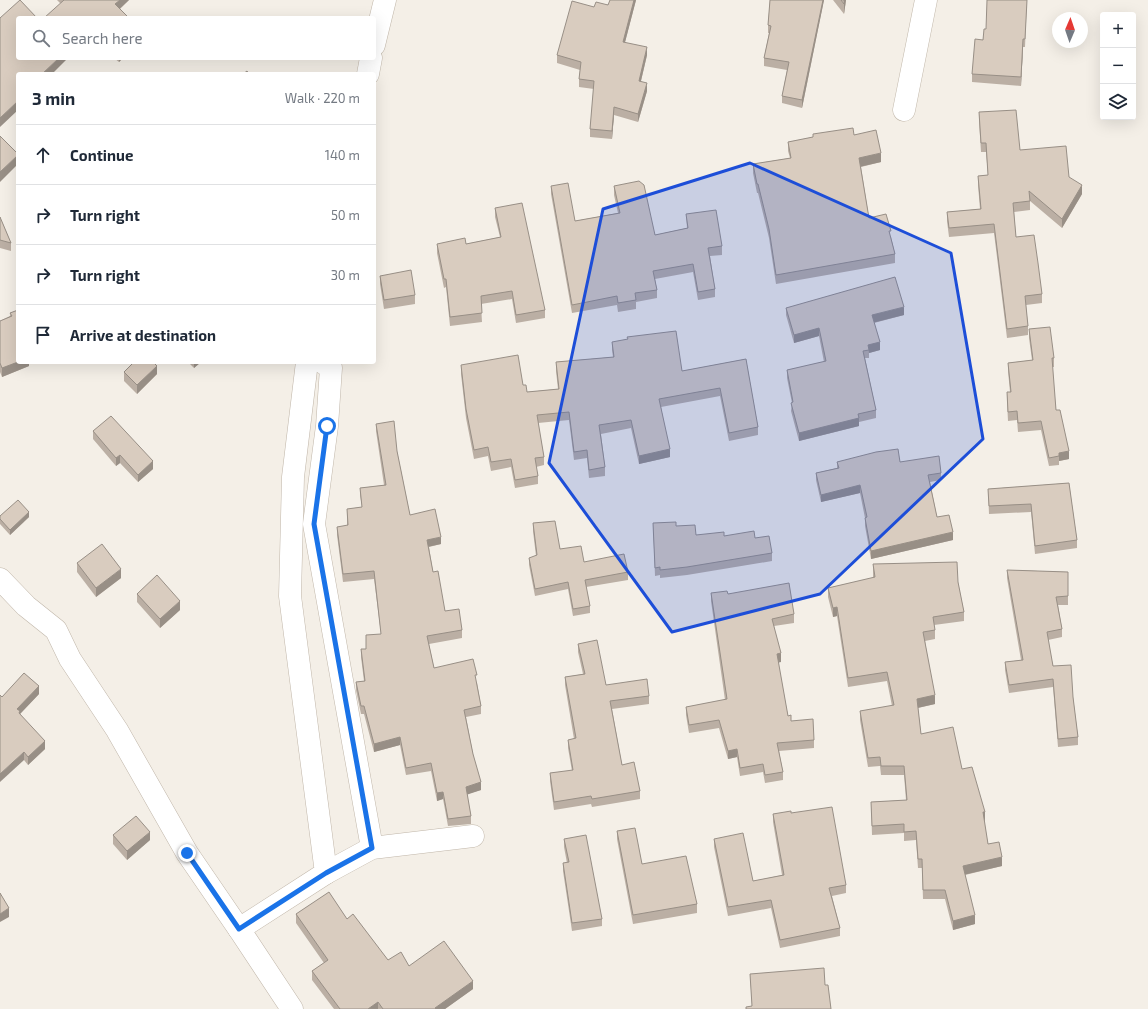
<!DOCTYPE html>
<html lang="en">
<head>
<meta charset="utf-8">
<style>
  body { margin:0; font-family:"Exo 2",sans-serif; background:#f2f2f3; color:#1f2937 }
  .controls { position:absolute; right:12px; top:12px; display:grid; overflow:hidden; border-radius:4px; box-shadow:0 4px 16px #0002 }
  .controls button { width:36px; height:36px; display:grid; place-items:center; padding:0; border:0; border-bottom:1px solid #e0e1e3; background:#fff; color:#1f2937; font:20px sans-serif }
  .compass { position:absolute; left:1052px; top:12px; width:36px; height:36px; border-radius:50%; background:#fff; box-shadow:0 4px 16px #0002; rotate:2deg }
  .stop { position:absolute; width:12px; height:12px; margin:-9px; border:3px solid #1a73e8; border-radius:50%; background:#fff }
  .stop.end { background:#1a73e8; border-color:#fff; box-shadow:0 1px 4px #0008 }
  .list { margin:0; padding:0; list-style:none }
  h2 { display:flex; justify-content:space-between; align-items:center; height:52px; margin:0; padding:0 16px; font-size:17px }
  h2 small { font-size:13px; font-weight:400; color:#747a83 }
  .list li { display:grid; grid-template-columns:26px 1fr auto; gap:12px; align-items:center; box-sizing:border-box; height:60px; padding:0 16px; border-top:1px solid #e0e1e3 }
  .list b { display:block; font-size:15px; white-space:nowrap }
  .list em { font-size:13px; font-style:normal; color:#747a83 }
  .icon { flex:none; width:22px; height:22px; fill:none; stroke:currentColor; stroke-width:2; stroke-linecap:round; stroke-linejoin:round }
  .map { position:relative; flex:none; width:1148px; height:1009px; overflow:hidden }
  .search { position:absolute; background:#fff; box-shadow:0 4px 16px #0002; left:16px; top:16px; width:360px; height:44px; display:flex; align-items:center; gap:10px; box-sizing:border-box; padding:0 14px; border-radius:4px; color:#747a83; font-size:15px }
  .panel { position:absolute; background:#fff; box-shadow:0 4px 16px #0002; left:16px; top:72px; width:360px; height:292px; border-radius:4px }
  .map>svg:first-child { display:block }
</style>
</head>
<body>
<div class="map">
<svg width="1148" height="1009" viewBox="0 0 1148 1009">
  <rect width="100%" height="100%" fill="#f4efe7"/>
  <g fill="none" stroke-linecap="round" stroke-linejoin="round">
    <g stroke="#c0b6a9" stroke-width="23">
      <g id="minor">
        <path d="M374,45L385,0"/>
        <path d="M368,74L371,58"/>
        <path d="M904,110L926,0"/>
        <path d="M322,362L331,368L327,426L314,524L372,848"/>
        <path d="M0,579L26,606L56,630L70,659L117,730L187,853L239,929"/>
        <path d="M326,873L372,848L473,836"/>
        <path d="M292,1009L239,929L326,873L290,596L293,477L307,362"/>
      </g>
    </g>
    <use href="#minor" stroke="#fff" stroke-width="22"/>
  </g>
  <g fill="#bbafa4">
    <path d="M57,0H129L120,9L60,3Z"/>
    <path d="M636,0L625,42L647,55L641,81L647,91L638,122L614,115L612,139L590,137V129L594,89L579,87V79L580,70L557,63V55L594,7Z"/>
    <path d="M770,0H824L802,108L782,103V96L787,70L764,66V58L769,33H768V25Z"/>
    <path d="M833,0H846L844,14Z"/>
    <path d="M1027,0L1025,47H1023L1021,86L972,82V74L986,29Z"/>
    <path d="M114,58H123L119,62Z"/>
    <path d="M979,112L1020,150L1069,177L1082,194L1062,228L1030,201V210L1014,212L1016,237L1042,294V303L1026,305L1028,326V335L1007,338L994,233L949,237L947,221V212L980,209L978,185V176L988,175L986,152H981L979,121Z"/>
    <path d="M813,134L854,135L881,162L861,167L869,218L891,237L895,254V263L776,284L769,238L758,193H757L753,173V164L790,158L788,151V142L813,137Z"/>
    <path d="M551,186L575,221L618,213L614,195V186L655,235L687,228L686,214L722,246V255L710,256L715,289V297L698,300L693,272L655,279L657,290V298L636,302V309L618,312L617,305L572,313L551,194Z"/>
    <path d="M495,208L545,310V318L516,323L512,299L481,304L482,322L450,326L446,287L444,288L437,253V244H466L500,237L495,217Z"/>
    <path d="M0,217L11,243V251L0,248Z"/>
    <path d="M380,276L415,295V304L384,309L380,284Z"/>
    <path d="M786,308L904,315L874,323L880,350L869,353V358H865L876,410V418L859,422V426L799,441L791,411L792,403L787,378V370L824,362L819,336L794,343L786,315Z"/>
    <path d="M10,313L29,362V366L2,377L0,372V321L10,316Z"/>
    <path d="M1029,329L1054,358V367H1052L1056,410L1069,459L1059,461V465L1049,466L1041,430L1018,432L1017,420L1008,421L1007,401V392H1010L1008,371V363L1032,360L1029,338Z"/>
    <path d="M612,342L682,371L746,359L758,427V435L729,441L720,396L661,407L670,457L639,464L631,428L601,434L605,467V476L589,478L587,458L574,460L569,420L538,423L544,457V465L536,467L538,476V484L515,488L511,467L491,471L488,456L474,459L466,418L461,374V365L523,385L527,392L558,389L556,371V362L613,357L612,350Z"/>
    <path d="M188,362H201L194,368Z"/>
    <path d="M124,372L157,374L137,394L124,381Z"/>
    <path d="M376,424L397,451L410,515L441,544L429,547L433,572L445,611L462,630V638L429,644L434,668L477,683L481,706V714L466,717L473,754L481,790L467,794L471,816V824L448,826L443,799L437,801L431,771L406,775L400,745L374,752L364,714H361L356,690V682L364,681L361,657V649H366L381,634L374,579L343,582L337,535V527L347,526V509L362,507L360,495V488L384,485L376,431Z"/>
    <path d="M93,431L153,469L138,482L120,463L116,466L93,439Z"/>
    <path d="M837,462H900L941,473V480L930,482L937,517L953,540L871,559L865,526V518L860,493L821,502L816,480V473L837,468Z"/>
    <path d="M1069,483L1077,540V548L1035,554L1031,512L989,514L988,489Z"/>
    <path d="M0,516L29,517L10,535L0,524Z"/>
    <path d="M533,523L560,549L584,562L628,572V580L586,587L590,606V613L573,616L568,589L535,596L529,565V558L536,556L533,531Z"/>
    <path d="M653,523L676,526L696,535L724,536L755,538L772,553V561L687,575L660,578V575L655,576Z"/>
    <path d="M77,563L121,578L96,597L77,572Z"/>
    <path d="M873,564L958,582L964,612V621L934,625L935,630V639L925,641L935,704L918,708L921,734L962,769L985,821H984L988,844L1002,866L965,875L975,924L953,930L945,899H923L922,868H918L916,840L904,841V833L872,835L871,802L906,800L904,775H881L880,766L868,767L860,720V711L892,706L887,681L848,687L837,616L833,617L828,597V588L873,578Z"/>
    <path d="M1007,570L1068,572V605H1058L1062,629V637L1048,640L1053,666L1073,697L1078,737V745L1058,747L1053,687L1009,693L1005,670V662L1021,660L1007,578Z"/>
    <path d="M711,593L728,594L794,614V623L774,626L781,662H778L788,716L791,721L814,740V748L779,751L783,772V780L765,783L763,772L740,776L737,757L728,759L719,728L689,733L686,715V707L725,700L711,601Z"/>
    <path d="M137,594L180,610L160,628L137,602Z"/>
    <path d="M578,644L606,685L649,696V704L612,709L622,765L640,791V799L592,807L591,804L554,810L550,781V773L572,771L568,748V740L574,739L565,685V677L583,674L578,652Z"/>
    <path d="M39,694L20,714L45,749L28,765L24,760L2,697Z"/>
    <path d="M791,813L846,885V893L832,896L840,928V936L780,948L771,908L728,916L714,847V839L753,881L782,875L773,822V814Z"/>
    <path d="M617,831L642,864L697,904V913L633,924L617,839Z"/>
    <path d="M113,835L150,840L127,860L113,844Z"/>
    <path d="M564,839L602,919V926L572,931L563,871V863H567L564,847Z"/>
    <path d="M296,914L347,919L388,960L409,966L473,989L445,1009H334L312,980V971L324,963L296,923Z"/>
    <path d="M750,974L825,985L831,1009L752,1006Z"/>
  </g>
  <g fill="#988f86">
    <path d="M120,0H129L115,13V4Z"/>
    <path d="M634,0H636L623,50V42Z"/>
    <path d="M823,0H824L802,108V100Z"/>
    <path d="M844,0H846L844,14Z"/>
    <path d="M1023,39V47L1021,86V77Z"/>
    <path d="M647,47V55L639,89V81Z"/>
    <path d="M59,58H68L52,74H42Z"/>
    <path d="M119,58H123L119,62Z"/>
    <path d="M647,83V91L638,122V114Z"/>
    <path d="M18,101V110L0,127V118Z"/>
    <path d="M614,107V115L612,139V131Z"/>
    <path d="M881,153V162L859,167V158Z"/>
    <path d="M18,155V164L0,182V172Z"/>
    <path d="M1082,185V194L1062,228V219Z"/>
    <path d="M904,307V315L872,323V315Z"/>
    <path d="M819,328V336L794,343V335Z"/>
    <path d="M880,342V350L869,353L868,345Z"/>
    <path d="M18,362H29V366L2,377V368Z"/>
    <path d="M194,362H201L194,368Z"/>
    <path d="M157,366V374L137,394V385Z"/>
    <path d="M859,418V426L799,441V433Z"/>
    <path d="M670,449V457L639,464V456Z"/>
    <path d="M1069,451V459L1059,461V453Z"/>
    <path d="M120,455V463L116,466V458Z"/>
    <path d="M153,461V469L138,482V475Z"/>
    <path d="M860,485V493L821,502V495Z"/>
    <path d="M29,512V517L10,535V530Z"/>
    <path d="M953,532V540L871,559V551Z"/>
    <path d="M441,537V544L427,547V540Z"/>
    <path d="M121,569V578L96,597V588Z"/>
    <path d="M180,601V610L160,628V619Z"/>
    <path d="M837,607V616L833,617V608Z"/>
    <path d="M781,653V662L777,663V654Z"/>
    <path d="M39,686V694L20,714V719L17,709Z"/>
    <path d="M935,695V704L917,708V699Z"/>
    <path d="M400,737V745L374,752V744Z"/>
    <path d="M45,741V749L28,765V757Z"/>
    <path d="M737,749V757L728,759V751Z"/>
    <path d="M24,752V760L0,782V774Z"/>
    <path d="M481,782V790L466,795V787Z"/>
    <path d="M443,792V799L437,801V793Z"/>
    <rect x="983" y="812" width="2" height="9"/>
    <path d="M150,832V840L127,860V851Z"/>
    <path d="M1002,857V866L963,875V866Z"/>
    <path d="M9,908V917L0,922V914Z"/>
    <path d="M975,915V924L953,930V921Z"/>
    <path d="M473,981V989L445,1009H435V1008Z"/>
    <path d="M378,1002V1009H368Z"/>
  </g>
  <g fill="#d9ccbf" stroke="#988f86">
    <path d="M20,0L37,18H18V58H59L42,74H18V101L0,118V18Z"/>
    <path d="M64,0H120L115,4L129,18H44Z"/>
    <path d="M610,0H634L623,42L647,47L639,81L647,83L638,114L614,107L612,131L590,129L594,81L579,79L581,62L557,55L572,1L594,7L596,2L608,5Z"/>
    <path d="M770,0H823L802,100L782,96L789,62L764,58L771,26L768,25Z"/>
    <path d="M841,0H844V4Z"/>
    <path d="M987,0H1027L1025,39H1023L1021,77L972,74L975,39L983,40L984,29H986Z"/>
    <path d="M247,71L249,74H243Z"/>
    <path d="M1016,110L1020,150L1066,146L1069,177L1082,185L1062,219L1029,191L1030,201L1013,203L1016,237L1034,235L1038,263L1042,294L1025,296L1028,326L1007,329L994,224L949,228L947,212L981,209L978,176L988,175L986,143H981L979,112Z"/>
    <path d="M853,128L854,135L876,130L881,153L859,158L869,218L886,214L891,231H889L895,254L776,275L769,229L758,184H757L753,164L791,158L788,142L813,137V134Z"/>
    <path d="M0,136L18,154V155L0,172Z"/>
    <path d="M639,181L644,185L655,235L688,228L686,214L716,210L722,246L708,248L715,289L698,292L693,264L653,271L657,290L635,293L636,300L618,303L617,296L572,305L551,186L568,183L575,221L620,213L614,186Z"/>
    <path d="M522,203L545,310L516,315L512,291L481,296L482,313L450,317L446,279H444L437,244L465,238L466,244L501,237L495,208Z"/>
    <path d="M0,217L11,243L0,240Z"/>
    <path d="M411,270L415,295L384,300L380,276Z"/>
    <path d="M895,277L904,307L872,315L880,342L868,345L869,350L863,351L876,410L858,414L859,418L799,433L791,403L793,402L787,370L826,361L819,328L794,335L786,308Z"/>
    <path d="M18,310V362L2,368L0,363V321L12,316L10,313Z"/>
    <path d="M1050,327L1054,358H1052L1056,410H1060L1069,451L1059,453V456L1049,458L1041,421L1018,423L1017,411L1008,412L1007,392H1011L1008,363L1033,360L1029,329Z"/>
    <path d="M676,331L682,371L746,359L758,427L729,433L720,388L659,399L670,449L639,456L631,420L599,425L605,467L589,470L587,450L574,452L569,412L537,415L544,457L535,458L538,476L515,480L511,459L491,462L488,447L474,450L466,409L461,365L518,355L523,385H526L527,392L559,389L556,362L614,357L612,342L628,339L627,337Z"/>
    <path d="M134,362H153L157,366L137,385L124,372Z"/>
    <path d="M111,416L153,461L138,475L120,455L116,458L93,431Z"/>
    <path d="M394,421L397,451L410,515L435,509L441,537L427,540L433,572L438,571L445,611L459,609L462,630L427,636L434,668L473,659L477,675H475L481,706L464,710L473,754L481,782L466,787L471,816L448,819L443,792L437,793L431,763L406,768L400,737L374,744L364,706H361L356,682L365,681L361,649H366V635L381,634L374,571L343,574L337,527L348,525L347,509L362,507L360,488L386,485L376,424Z"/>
    <path d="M898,449L900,462L939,456L941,473L928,475L937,517L949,515L953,532L871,551L865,518L867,517L860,485L821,495L816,473L839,468L837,462L876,452Z"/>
    <path d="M1069,483L1077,540L1035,546L1031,504L989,506L988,489Z"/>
    <path d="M18,500L29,512L10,530L0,519V516Z"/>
    <path d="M555,521L560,549L581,546L584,562L624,554L628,572L585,580L590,606L573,609L568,582L535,589L529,558L537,555L533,523Z"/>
    <path d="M676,522V526L695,525L696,535L724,532V536L754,531L755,538L769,536L772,553L687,567L660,570V567L655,568L653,523Z"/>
    <path d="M102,544L121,569L96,588L77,563Z"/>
    <path d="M957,562L958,582L964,612L933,617L935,630L923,632L935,695L917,699L921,734L953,727L962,769L972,767L985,812H983L988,844L999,842L1002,857L963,866L975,915L953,921L945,890H923L922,859H918L916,831L904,832V824L872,826L871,802L907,800L904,766H881L880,757L868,758L860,711L894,705L887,672L848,678L837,607L833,608L828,588L875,577L873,564Z"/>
    <path d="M1007,570L1068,572V596L1056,597L1062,629L1047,632L1053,666L1071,665L1073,697L1078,737L1058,739L1053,679L1009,685L1005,662L1023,660Z"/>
    <path d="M157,575L180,601L160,619L137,594Z"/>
    <path d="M789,583L794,614L772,619L781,653L777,654L788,716L791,715V721L813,719L814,740L777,743L783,772L765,775L763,764L740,768L737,749L728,751L719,720L689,725L686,707L727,699L711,593L727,591L728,594Z"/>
    <path d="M597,640L606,685L647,679L649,696L610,701L622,765L634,762L640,791L592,799L591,796L554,802L550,773L573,770L568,740L576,738L565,677L585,674L578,644Z"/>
    <path d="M24,673L39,686L17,709L20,711L19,713L45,741L28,757L24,752L0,774V695L2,697Z"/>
    <path d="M832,807L846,885L829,888L840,928L780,940L771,900L728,907L714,839L743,833L753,881L784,875L773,814L791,811V813Z"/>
    <path d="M136,816L150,832L127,851L113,835Z"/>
    <path d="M635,828L642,864L686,856L697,904L633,915L617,831Z"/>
    <path d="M586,835L602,919L572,923L563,863L569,862L564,839Z"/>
    <path d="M329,892L347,919L353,914L388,960L401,952L409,966L444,941L473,981L435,1008L436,1009H383L378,1002L368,1009H340L312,971L328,960L296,914Z"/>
    <path d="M0,893L9,908L0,914Z"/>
    <path d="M824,968L825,985H828L831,1009H746V1007L752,1006L750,974Z"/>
  </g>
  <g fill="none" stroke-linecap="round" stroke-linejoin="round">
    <path stroke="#1a73e8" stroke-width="5" d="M187,853L239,929L326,873L372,848L314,524L327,426"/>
  </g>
  <path fill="#1d4ed8" fill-opacity="0.2" stroke="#1d4ed8" stroke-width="3" stroke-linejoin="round" d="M750,163L951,253L983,439L820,594L672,632L549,463L603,209Z"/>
</svg>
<div class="controls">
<button>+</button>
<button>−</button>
<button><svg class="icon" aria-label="layers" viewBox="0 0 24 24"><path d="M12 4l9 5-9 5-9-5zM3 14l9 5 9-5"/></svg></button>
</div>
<svg class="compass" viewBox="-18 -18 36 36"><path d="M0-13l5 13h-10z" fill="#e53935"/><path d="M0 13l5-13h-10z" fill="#747a83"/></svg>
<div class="stop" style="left:327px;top:426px"></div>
<div class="stop end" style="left:187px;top:853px"></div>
<div class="search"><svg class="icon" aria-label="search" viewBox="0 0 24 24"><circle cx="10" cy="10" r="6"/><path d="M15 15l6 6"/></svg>Search here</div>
<section class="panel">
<h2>3 min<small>Walk · 220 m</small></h2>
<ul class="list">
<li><svg class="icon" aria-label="ahead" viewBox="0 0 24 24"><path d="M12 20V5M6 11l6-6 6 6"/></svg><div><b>Continue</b></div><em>140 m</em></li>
<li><svg class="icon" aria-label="right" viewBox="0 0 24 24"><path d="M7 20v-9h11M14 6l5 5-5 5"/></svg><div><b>Turn right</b></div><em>50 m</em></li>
<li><svg class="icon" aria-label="right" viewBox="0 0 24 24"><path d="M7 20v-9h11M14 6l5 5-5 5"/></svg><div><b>Turn right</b></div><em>30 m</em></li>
<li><svg class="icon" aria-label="arrive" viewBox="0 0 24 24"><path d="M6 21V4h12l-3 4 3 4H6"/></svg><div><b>Arrive at destination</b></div></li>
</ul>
</section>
</div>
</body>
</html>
